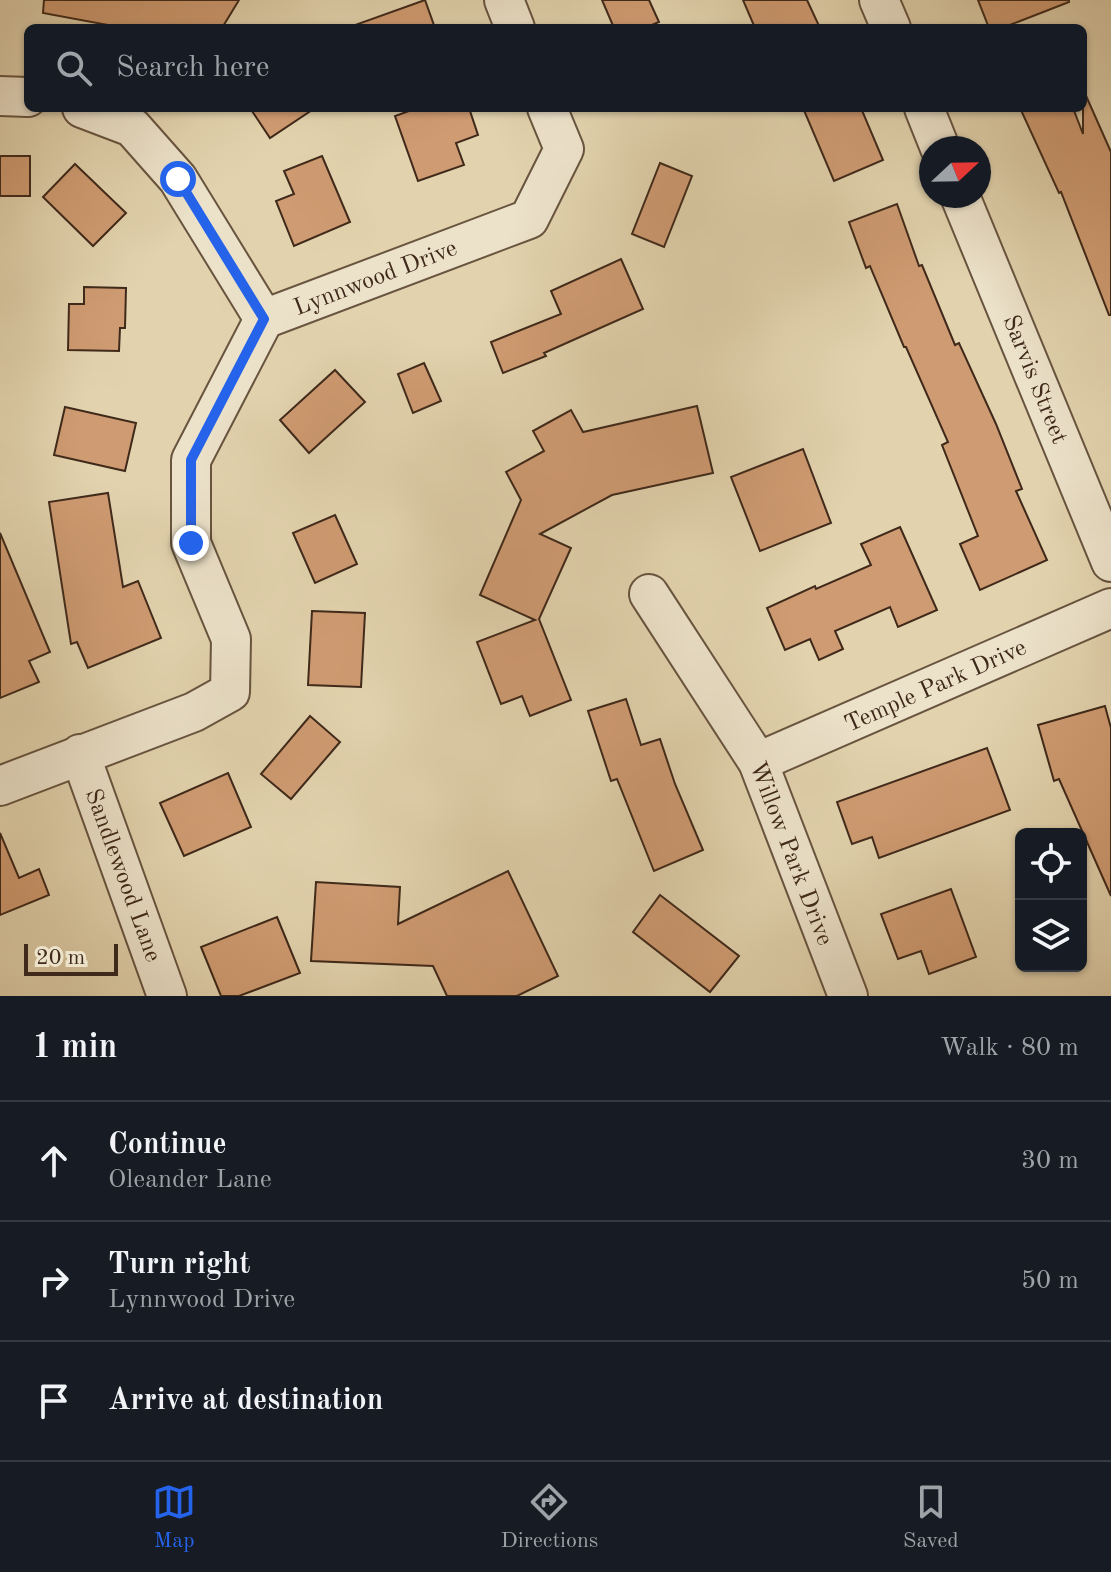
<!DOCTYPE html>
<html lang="en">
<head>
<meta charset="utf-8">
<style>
  body { margin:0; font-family:"Old Standard TT",serif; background:#242831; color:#f1f3f6 }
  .controls { position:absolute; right:24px; bottom:24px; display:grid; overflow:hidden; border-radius:12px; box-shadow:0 2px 6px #0004 }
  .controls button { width:72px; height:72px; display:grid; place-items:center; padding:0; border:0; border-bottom:2px solid #363941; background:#171b24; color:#f1f3f6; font:40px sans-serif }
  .compass { position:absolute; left:919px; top:136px; width:72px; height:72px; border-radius:50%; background:#171b24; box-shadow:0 2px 6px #0004; rotate:68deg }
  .scale { position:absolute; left:24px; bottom:20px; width:94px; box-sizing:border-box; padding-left:8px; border:4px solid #3f291a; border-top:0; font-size:22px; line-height:28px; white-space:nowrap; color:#3f291a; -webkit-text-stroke:6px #ece2ca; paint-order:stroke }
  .stop { position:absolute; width:24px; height:24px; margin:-18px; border:6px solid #2563eb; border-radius:50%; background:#fff }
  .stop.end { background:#2563eb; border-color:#fff; box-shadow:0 2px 8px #0008 }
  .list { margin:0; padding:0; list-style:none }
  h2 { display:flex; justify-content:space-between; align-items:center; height:104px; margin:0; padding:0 32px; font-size:34px }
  h2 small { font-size:26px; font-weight:400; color:#9ea1a6 }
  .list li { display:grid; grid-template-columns:52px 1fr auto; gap:24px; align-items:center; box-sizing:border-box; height:120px; padding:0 32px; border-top:2px solid #363941 }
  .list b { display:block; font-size:30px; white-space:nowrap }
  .list p { margin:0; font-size:26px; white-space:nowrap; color:#9ea1a6 }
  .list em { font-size:26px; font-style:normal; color:#9ea1a6 }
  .icon { flex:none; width:44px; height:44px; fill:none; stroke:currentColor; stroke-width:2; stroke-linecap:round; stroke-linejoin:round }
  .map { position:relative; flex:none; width:1111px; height:996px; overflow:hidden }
  .search { position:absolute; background:#171b24; box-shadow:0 2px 6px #0004; left:24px; right:24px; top:24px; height:88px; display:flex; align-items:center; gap:20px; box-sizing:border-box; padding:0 28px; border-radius:12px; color:#9ea1a6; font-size:30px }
  .sheet { height:464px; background:#171b24 }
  nav { display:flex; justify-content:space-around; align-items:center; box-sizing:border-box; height:112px; border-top:2px solid #363941; background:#171b24; font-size:22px; color:#9ea1a6 }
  nav a { display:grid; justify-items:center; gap:4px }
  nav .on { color:#2563eb }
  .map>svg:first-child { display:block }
</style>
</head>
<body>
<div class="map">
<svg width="1111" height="996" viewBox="0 0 1111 996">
  <rect width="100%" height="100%" fill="#e2d3ae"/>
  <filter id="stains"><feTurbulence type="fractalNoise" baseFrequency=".0025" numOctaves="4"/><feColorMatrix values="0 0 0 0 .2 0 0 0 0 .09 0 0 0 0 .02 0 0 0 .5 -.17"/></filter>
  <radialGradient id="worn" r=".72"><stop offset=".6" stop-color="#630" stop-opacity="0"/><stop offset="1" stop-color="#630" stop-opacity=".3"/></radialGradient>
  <g fill="#cf9b72" stroke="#3f291a" stroke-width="2">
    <path d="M44,0H239L222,28H124L43,13Z"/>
    <path d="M425,0L435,28H356L355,25Z"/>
    <path d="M602,0H649L659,22L645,28H614Z"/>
    <path d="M743,0H807L820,28H755Z"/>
    <path d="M978,0H1069V2L1002,28H989Z"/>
    <path d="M1083,89L1111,152V315H1109L1061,192L1059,193L1020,108H1073L1083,134Z"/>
    <path d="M250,108H315L270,138Z"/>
    <path d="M417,108H469L478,135L456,143L464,165L418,181L395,116Z"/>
    <path d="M803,108H861L883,160L834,181Z"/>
    <rect x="0" y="156" width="30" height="40"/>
    <path d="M322,156L350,222L294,246L276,201L294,194L284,171Z"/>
    <path d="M660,163L692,176L664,247L632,234Z"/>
    <path d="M75,164L126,213L93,246L43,197Z"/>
    <path d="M897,204L919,266L922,265L955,345L959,343L996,424L1022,489L1016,491L1047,560L980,590L960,544L978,536L942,445L948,442L906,347H904L870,266L866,268L849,222Z"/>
    <path d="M621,259L643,309L544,353L546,356L503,373L491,342L561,314L551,291Z"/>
    <path d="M84,287L126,288L125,328H120L119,351L68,350L69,304H84Z"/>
    <path d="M424,363L441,401L413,413L398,374Z"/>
    <path d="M335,370L365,402L309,453L280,420Z"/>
    <path d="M697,406L713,473L612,495L540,534L571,548L539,619L571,700L530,716L522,696L501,704L477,642L535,620L480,595L521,500L506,472L544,451L533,431L571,410L583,432Z"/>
    <path d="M65,407L136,423L125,471L54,455Z"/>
    <path d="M803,449L831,523L760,551L731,477Z"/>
    <path d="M108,493L123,587L138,581L161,638L88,668L77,642L71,644L49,502Z"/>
    <path d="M335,515L357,564L315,583L293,533Z"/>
    <path d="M900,527L937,610L898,627L890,607L835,631L843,649L819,660L810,639L785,650L767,608L815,586L816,589L871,565L861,544Z"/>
    <path d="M0,533L50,652L29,661L39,682L0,698Z"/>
    <path d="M312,611L365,613L361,687L308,685Z"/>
    <path d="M626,699L641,745L660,739L675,784L703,850L654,871L617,779L611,781L588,711Z"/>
    <path d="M1105,706L1111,728V896L1059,779L1054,781L1038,725Z"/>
    <path d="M310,716L340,742L291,799L261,774Z"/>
    <path d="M987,748L1010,810L879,858L872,837L852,844L837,802Z"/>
    <path d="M228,773L251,827L184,856L160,803Z"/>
    <path d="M0,833L19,878L39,869L49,895L0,915Z"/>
    <path d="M508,871L558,976L517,996H447L433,966L311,961L316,882L400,887L398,924Z"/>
    <path d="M951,889L976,957L929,974L921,951L898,959L881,914Z"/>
    <path d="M660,895L739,956L710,992L633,932Z"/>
    <path d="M277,917L300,973L239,996H221L201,947Z"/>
  </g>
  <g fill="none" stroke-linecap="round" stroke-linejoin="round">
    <g stroke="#68543f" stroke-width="42">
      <g id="street">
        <path d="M504,0L515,28"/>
        <path d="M879,0L891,28"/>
        <path d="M0,96L28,97"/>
        <path d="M82,108L132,127L178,179L264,319"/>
        <path d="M924,108L940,148"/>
        <path d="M960,196L1111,562"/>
        <path d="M649,594L758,762L848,996"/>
        <path d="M80,754L167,996"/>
        <path d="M758,762L1111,608"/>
        <path d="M0,786L194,712L230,692L231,639L191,543V460L264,319L529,219L564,149L547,108"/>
      </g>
    </g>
    <use href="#street" stroke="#ece2ca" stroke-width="38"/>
  </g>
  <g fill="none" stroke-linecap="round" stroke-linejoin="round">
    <path stroke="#2563eb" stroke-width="10" d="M178,179L264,319L191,460V543"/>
  </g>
  <g text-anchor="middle" stroke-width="8" stroke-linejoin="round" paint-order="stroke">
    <g font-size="24" fill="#3f291a" stroke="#ece2ca">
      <text transform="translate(375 277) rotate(-21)" y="8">Lynnwood Drive</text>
      <text transform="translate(1036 379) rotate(68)" y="8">Sarvis Street</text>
      <text transform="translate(935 685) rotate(-24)" y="8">Temple Park Drive</text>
      <text transform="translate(792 853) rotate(69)" y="8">Willow Park Drive</text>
      <text transform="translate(124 875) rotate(70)" y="8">Sandlewood Lane</text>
    </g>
  </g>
  <rect width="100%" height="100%" filter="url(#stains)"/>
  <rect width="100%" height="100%" fill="url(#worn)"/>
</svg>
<div class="controls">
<button><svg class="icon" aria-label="locate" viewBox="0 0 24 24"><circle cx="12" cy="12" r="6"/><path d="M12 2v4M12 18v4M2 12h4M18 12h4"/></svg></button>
<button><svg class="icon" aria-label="layers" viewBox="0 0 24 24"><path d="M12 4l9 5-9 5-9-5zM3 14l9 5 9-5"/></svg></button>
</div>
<svg class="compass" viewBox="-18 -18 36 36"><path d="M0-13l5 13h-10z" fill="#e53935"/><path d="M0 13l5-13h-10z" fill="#9ea1a6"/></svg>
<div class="scale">20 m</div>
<div class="stop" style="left:178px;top:179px"></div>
<div class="stop end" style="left:191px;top:543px"></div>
<div class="search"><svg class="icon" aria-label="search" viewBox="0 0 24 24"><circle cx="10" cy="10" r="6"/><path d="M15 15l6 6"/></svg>Search here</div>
</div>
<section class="sheet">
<h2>1 min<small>Walk · 80 m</small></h2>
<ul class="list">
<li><svg class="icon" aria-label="ahead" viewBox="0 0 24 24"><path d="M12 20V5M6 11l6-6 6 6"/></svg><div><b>Continue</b><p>Oleander Lane</p></div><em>30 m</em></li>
<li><svg class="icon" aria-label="right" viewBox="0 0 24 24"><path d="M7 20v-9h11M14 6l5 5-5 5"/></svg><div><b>Turn right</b><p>Lynnwood Drive</p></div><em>50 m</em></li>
<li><svg class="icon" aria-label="arrive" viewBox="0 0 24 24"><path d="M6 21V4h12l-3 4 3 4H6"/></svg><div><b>Arrive at destination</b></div></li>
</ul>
</section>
<nav>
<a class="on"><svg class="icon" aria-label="map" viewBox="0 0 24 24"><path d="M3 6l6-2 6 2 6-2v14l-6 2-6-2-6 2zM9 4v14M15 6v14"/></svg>Map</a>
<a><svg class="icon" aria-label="directions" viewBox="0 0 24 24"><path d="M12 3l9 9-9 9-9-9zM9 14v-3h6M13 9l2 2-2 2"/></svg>Directions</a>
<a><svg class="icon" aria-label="saved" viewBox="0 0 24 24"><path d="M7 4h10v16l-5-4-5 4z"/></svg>Saved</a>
</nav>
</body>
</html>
